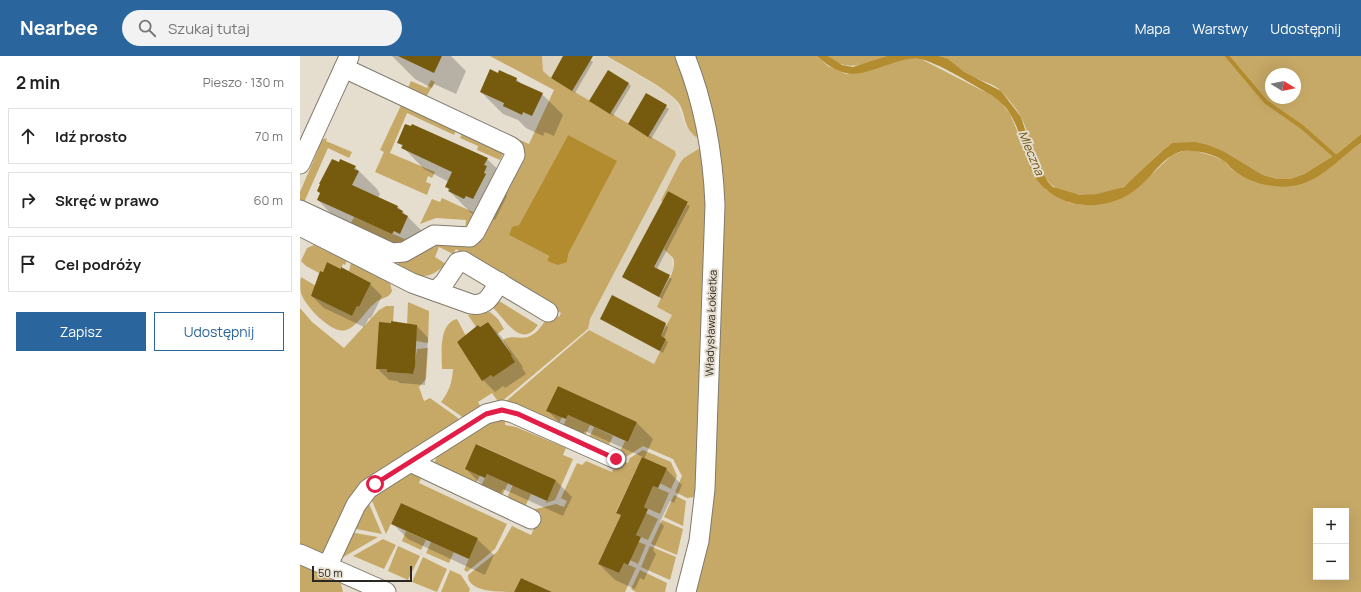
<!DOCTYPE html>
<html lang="pl">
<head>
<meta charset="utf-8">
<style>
  body { margin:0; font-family:Manrope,sans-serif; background:#f2f2f2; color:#222 }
  .controls { position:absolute; right:12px; bottom:12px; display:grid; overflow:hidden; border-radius:0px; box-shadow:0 4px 16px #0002 }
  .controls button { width:36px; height:36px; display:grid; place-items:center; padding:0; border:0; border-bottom:1px solid #e0e0e0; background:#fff; color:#222; font:20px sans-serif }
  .compass { position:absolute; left:965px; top:12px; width:36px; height:36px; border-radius:50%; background:#fff; box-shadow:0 4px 16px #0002; rotate:100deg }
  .scale { position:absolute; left:12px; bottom:10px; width:100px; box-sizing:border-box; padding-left:4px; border:2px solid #2b2823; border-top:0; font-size:11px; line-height:14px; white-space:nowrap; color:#2b2823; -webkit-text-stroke:3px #e5decf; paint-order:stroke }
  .stop { position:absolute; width:12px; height:12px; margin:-9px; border:3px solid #e11d48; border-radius:50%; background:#fff }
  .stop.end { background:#e11d48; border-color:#fff; box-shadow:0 1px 4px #0008 }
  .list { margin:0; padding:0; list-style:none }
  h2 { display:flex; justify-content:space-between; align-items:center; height:52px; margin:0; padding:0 16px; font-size:17px }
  h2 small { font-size:13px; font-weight:400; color:#767676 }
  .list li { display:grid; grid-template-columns:26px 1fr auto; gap:12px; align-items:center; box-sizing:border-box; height:56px; margin:0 8px 8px; padding:0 8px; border:1px solid #e0e0e0; border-radius:0px }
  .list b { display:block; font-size:15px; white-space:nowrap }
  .list em { font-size:13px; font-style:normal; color:#767676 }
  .actions { display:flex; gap:8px; padding:12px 16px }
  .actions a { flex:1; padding:9px 0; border:1px solid #2a669d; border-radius:0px; text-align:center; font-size:14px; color:#2a669d }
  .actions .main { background:#2a669d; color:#fff }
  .icon { flex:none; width:22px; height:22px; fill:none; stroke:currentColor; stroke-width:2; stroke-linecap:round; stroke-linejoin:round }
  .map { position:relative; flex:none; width:1061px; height:536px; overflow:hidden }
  header { display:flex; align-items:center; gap:24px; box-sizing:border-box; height:56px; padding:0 20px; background:#2a669d; color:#fff }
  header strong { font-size:19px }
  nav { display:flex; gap:22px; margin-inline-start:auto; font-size:14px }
  .search { width:280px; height:36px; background:#f2f2f2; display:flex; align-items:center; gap:10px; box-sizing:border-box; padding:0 14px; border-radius:22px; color:#767676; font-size:15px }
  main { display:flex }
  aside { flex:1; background:#fff }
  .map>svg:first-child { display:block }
</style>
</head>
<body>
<header>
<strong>Nearbee</strong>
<div class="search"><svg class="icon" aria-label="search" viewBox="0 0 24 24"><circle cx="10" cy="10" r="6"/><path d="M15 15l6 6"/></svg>Szukaj tutaj</div>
<nav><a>Mapa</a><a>Warstwy</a><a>Udostępnij</a></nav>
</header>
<main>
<aside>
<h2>2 min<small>Pieszo · 130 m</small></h2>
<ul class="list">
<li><svg class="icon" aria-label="ahead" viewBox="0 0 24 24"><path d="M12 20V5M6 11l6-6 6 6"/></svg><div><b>Idź prosto</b></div><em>70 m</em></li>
<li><svg class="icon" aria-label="right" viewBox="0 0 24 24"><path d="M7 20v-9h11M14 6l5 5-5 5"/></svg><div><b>Skręć w prawo</b></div><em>60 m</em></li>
<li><svg class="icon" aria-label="arrive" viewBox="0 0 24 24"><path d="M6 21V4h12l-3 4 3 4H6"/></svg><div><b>Cel podróży</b></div></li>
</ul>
<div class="actions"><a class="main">Zapisz</a><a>Udostępnij</a></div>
</aside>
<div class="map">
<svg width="1061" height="536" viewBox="0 0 1061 536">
  <rect width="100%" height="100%" fill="#e5decf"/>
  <path fill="#ded3bd" d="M242,0H306L368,37L377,46L386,71L398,80L403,92H400L382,104L366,134L388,146L375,172L372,201L373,212L359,241L372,259L362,280L366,283L353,308L289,274L288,270L290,263L376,97L251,22L243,15Z"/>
  <g fill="#c7a967" fill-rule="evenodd">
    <path d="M190,0H242L243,15L251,22L375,95L376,99L290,263L288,273L201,346L197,344L192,337L178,346L182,353L164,365L161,360L141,346C149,336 152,327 153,313H142C142,298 138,268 157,263L166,280L157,286L183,324L190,319L193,320L212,299L203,284C212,278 223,285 232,279C243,273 242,263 255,259L259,261L261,257L156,193L153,198L139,191L135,201L146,208C138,215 131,221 120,220L72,196L97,208L131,188L134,192L137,184L171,190L220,84L229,88L254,34ZM268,79L269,196L267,206L247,205L249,200L209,179L212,172L219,169Z"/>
    <path d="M307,0H378L386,22L398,80L396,81C382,70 387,59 378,46C368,33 323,10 307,0Z"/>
    <path d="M393,0H517L528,10L546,18L604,3H621L691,39L701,46L710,58L724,91L746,134L770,147L783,149L813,145L853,117L872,99L883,95H896L913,100L925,105L931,113L939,118L969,129L982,130L1006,126L1061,87V536H394L422,158ZM1016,455H1046V521H1016Z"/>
    <path d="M528,0H587C568,8 545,17 528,0Z"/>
    <path d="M639,0H1061V78L1038,97L1004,118L990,123H977L963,119L925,96L872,87C854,99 842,118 825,130C816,136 800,138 789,139C734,140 739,101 722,63C718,54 709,44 702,36C693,26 676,24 664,17C655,11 649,4 639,0ZM971,18H995V42H971Z"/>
    <path d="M131,24L135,26L126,41L107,34L111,25L127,32Z"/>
    <path d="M103,45L158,70L154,79L107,57L90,97L135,116L132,122L128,120L126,126L131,128L127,139L75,116L84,96L80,94Z"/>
    <path d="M164,74L204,96L200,104L177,94L178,90L160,82Z"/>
    <path d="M27,82L26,85L52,96L49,102L28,92L2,151L0,150V136L18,94L16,88L20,84Z"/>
    <path d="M400,92H403L407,119L398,438L395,441L387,442L375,436L382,420L373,403L343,390L326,401L319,398L325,385L328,386L337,366L258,330L247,355L256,359L258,355L264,357L257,371L204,347L289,274L354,308L366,283L361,280L372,259L357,251L361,242L359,241C364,232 378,213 373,202C371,199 366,196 364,193L375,172L369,169L378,166L388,147L368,135L362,146L361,144L380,107L384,102Z"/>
    <path d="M142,142L175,157L178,162L165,174L166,164L136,162L120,168L132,143L140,146Z"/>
    <path d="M54,161L107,184L101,192L48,173Z"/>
    <path d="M14,189L47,205L45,209L43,208L41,213L27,206L23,216L20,215L19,217L6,210L1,205L7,192Z"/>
    <path d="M51,207L90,227L92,235C89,243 81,241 75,247C66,254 57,271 46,274C32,279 4,249 1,237C0,232 0,226 1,221L16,230L11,240L52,260L57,250L59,251L71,227L49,215Z"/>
    <path d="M196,243L238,269C220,295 204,260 191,250Z"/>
    <path d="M108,246L129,255L128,287L116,285L107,269Z"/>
    <path d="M86,250H94L93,266L91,265L76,312L87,313V316L113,318L117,293L128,292L126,323L119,331L124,345L130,342L158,362L161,367L71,424L25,499L0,491V252L12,266L44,292L79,254Z"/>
    <path d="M190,256L198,263L204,273L197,278L188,266L180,271L178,269L176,271L168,259Z"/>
    <path d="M268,359L290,369L284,382L262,373Z"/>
    <path d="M205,361V369L216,371L266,392L263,399L273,403L255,444L246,447L256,424L177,388L182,415L176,428L134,408L140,392L186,364Z"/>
    <path d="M294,371L313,380L307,393L288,384Z"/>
    <path d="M343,394L371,406L377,420L371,433L356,425L367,412L342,401L316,456L321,459L298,508L319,517L324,507L336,512L325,536H252L221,522L214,536C199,536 167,536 168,519L197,496L212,470L231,479L241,458L232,454L256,448L264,451L267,445L261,442L277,407L282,409L286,405L312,416L317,403L328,407L330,402Z"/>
    <path d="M104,416L119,417L121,422L119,427L207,468L195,493L167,516L164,514L178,482L101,447L86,478L70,440Z"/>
    <path d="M187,418L208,427L202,440L181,430Z"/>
    <path d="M213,429L231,438L225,451L207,442Z"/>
    <path d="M353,430L369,437L360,458L344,451Z"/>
    <path d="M374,439L386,445L383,470L364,461Z"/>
    <path d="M67,443L82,478L51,472Z"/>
    <path d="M342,455L358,463L348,484L336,479L341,468L337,466Z"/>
    <path d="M362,464L383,473L377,499L351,488Z"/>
    <path d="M106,475L126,484L121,494L102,485Z"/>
    <path d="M49,476L78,481L40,503Z"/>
    <path d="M83,483L96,489L84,513L53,500Z"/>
    <path d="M334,484L346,489L338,508L326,502Z"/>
    <path d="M131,486L154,496L149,507L126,497Z"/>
    <path d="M98,490L120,500L108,524L88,515Z"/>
    <path d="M350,490L376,501L370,524L341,511Z"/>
    <path d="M123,501L147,513L137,536L112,526Z"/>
    <path d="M0,509L41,528L43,536H0Z"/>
    <path d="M150,514L161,519L170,533L169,536H141Z"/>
    <path d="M340,514L367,527L365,536H336L331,533Z"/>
  </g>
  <g fill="#b38c2f">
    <path d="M517,0H528L542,9L553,11L587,0H639L648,3L664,16L701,35L721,61L735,104L748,126L753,131L780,139L797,138L824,131L863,94L872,87L895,86L908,89L925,96L963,119L977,123H990L1004,118L1038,97L1061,78V87C1043,99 1027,118 1007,126C984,136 951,129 932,113C929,111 928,107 924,105C914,98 896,94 884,95C866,97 853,119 840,130C820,149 785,155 761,143C720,123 730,90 710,58C706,50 698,44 691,39C675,30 637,6 620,3C612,2 604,3 596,6C562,17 547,28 517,0Z"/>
    <path d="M268,79L317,105L269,196L267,206L258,209L247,205L249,200L209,179L212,171L219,169Z"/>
  </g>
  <g fill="#0003">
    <path d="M92,0H151L166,15L156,38L134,28L132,32L115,23Z"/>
    <path d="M265,0H284L293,6L275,37L252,22Z"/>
    <path d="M198,18L216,23L222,28L242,38L263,59L254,80L245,76L243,80L226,72L218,64L203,58L181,36Z"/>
    <path d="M328,27L331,30L313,60L290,45Z"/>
    <path d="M347,39L369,53L351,83L329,68Z"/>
    <path d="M98,86L187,103L209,124L206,130L208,133L206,139L207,140L195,164L187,160L186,163L171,157L149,135L147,131L149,126L124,113Z"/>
    <path d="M55,111L77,133L80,138L78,142L98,151L129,182L121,199L39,166L18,144Z"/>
    <path d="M368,136L390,150L357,213L372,223L362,243L323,221Z"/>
    <path d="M70,228L82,240L71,262H69L64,271L24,252L12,240Z"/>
    <path d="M301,263L365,268L368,271L364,282L368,286L363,297Z"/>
    <path d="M188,267L200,279L223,311L222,312L226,318L205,332L203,330L195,336L183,324L180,272Z"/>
    <path d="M117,270L128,282L125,329L100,327L97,325L89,324L77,312Z"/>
    <path d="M258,331L337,367L353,383L344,403L366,413L382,429L374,447L370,445L360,466L364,470L353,494L356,498L344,524L340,522L335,533L315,524L299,508L321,460L318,456L343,401L285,375L283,379L264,371L248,355Z"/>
    <path d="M177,389L256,425L272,441L263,460L203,433L201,437L182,429L166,413Z"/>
    <path d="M101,448L177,483L194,499L185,519L108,483L92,467Z"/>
  </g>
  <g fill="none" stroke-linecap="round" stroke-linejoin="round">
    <path stroke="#b38c2f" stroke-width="4" d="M927,0L966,46L1002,71L1036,101"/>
  </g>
  <g fill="#765a0d">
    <path d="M98,0H142L134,17Z"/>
    <path d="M263,0H293L272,35L251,22Z"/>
    <path d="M190,13L198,17L199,14L217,22L216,25L243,37L232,60L223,56L222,59L203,50L204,47L180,36Z"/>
    <path d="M308,14L329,27L310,58L289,45Z"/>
    <path d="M346,37L367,49L348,81L328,68Z"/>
    <path d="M105,68L111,70L112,68L188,102L184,109L187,110L184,117L186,118L173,143L166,140L164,143L148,135L150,133L145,131L152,116L101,92L103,89L97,87Z"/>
    <path d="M32,103L39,106L40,103L56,110L54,113L59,115L52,129L98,150L97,152L103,155L102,157L108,160L100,178L94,175L92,178L17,144L20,137L17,135L20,128H19Z"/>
    <path d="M368,135L388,146L354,211L370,219L359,241L322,221Z"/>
    <path d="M27,206L41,213V211L71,227L59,251L57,250L52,260L11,240L20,215L23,216Z"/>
    <path d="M312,239L366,267L361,280L366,283L360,295L300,263Z"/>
    <path d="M91,265L117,269L115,310L113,318L87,316V313H76L79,266L91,267Z"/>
    <path d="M188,266L212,299L211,300L215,306L193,321L191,319L182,325L157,286L178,269L180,271Z"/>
    <path d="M258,330L337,366L328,386L268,359L266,363L246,355Z"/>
    <path d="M176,388L256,424L247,445L187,418L185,422L165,413Z"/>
    <path d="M342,401L367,412L358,432L353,430L344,451L348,453L336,479L341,481L328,509L324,507L319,517L298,508L321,459L316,457Z"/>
    <path d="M101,447L178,482L169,503L91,468Z"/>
    <path d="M221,522L252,536H214Z"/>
  </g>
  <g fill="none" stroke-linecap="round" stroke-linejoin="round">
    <g stroke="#807a6c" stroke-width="21">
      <g id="minor">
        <path d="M385,0C404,47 413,98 415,149L405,433L399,485L386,536"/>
        <path d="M0,108L49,1"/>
        <path d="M0,154L92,197L104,196L134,179L170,181L175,176L215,99L214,93L210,90L44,12"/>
        <path d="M0,170L112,227L171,248C187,251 192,238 199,226"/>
        <path d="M135,235L144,227L158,206L163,205L248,256"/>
        <path d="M110,406L231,463"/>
        <path d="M0,498L86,536"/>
        <path d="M28,509L56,449L68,433L186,358L202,354L213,357L316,403"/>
      </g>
    </g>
    <use href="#minor" stroke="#fff" stroke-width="19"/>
  </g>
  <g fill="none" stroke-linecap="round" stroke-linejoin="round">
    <path stroke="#e11d48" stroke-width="5" d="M75,428L186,358L202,354L218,358L316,403"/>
  </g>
  <g text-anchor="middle" stroke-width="4" stroke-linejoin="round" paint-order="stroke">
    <g font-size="11" fill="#2b2823" stroke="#e5decf">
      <text transform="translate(411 267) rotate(-88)" y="4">Władysława Łokietka</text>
    </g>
    <g font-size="12" font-style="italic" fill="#6a5007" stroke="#e5decf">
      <text transform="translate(731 97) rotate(67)" y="4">Mleczna</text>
    </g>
  </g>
</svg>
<div class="controls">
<button>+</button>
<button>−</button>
</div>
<svg class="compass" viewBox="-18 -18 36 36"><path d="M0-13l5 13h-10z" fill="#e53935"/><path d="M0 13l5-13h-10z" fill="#767676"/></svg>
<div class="scale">50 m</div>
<div class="stop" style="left:75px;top:428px"></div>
<div class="stop end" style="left:316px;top:403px"></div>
</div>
</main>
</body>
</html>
